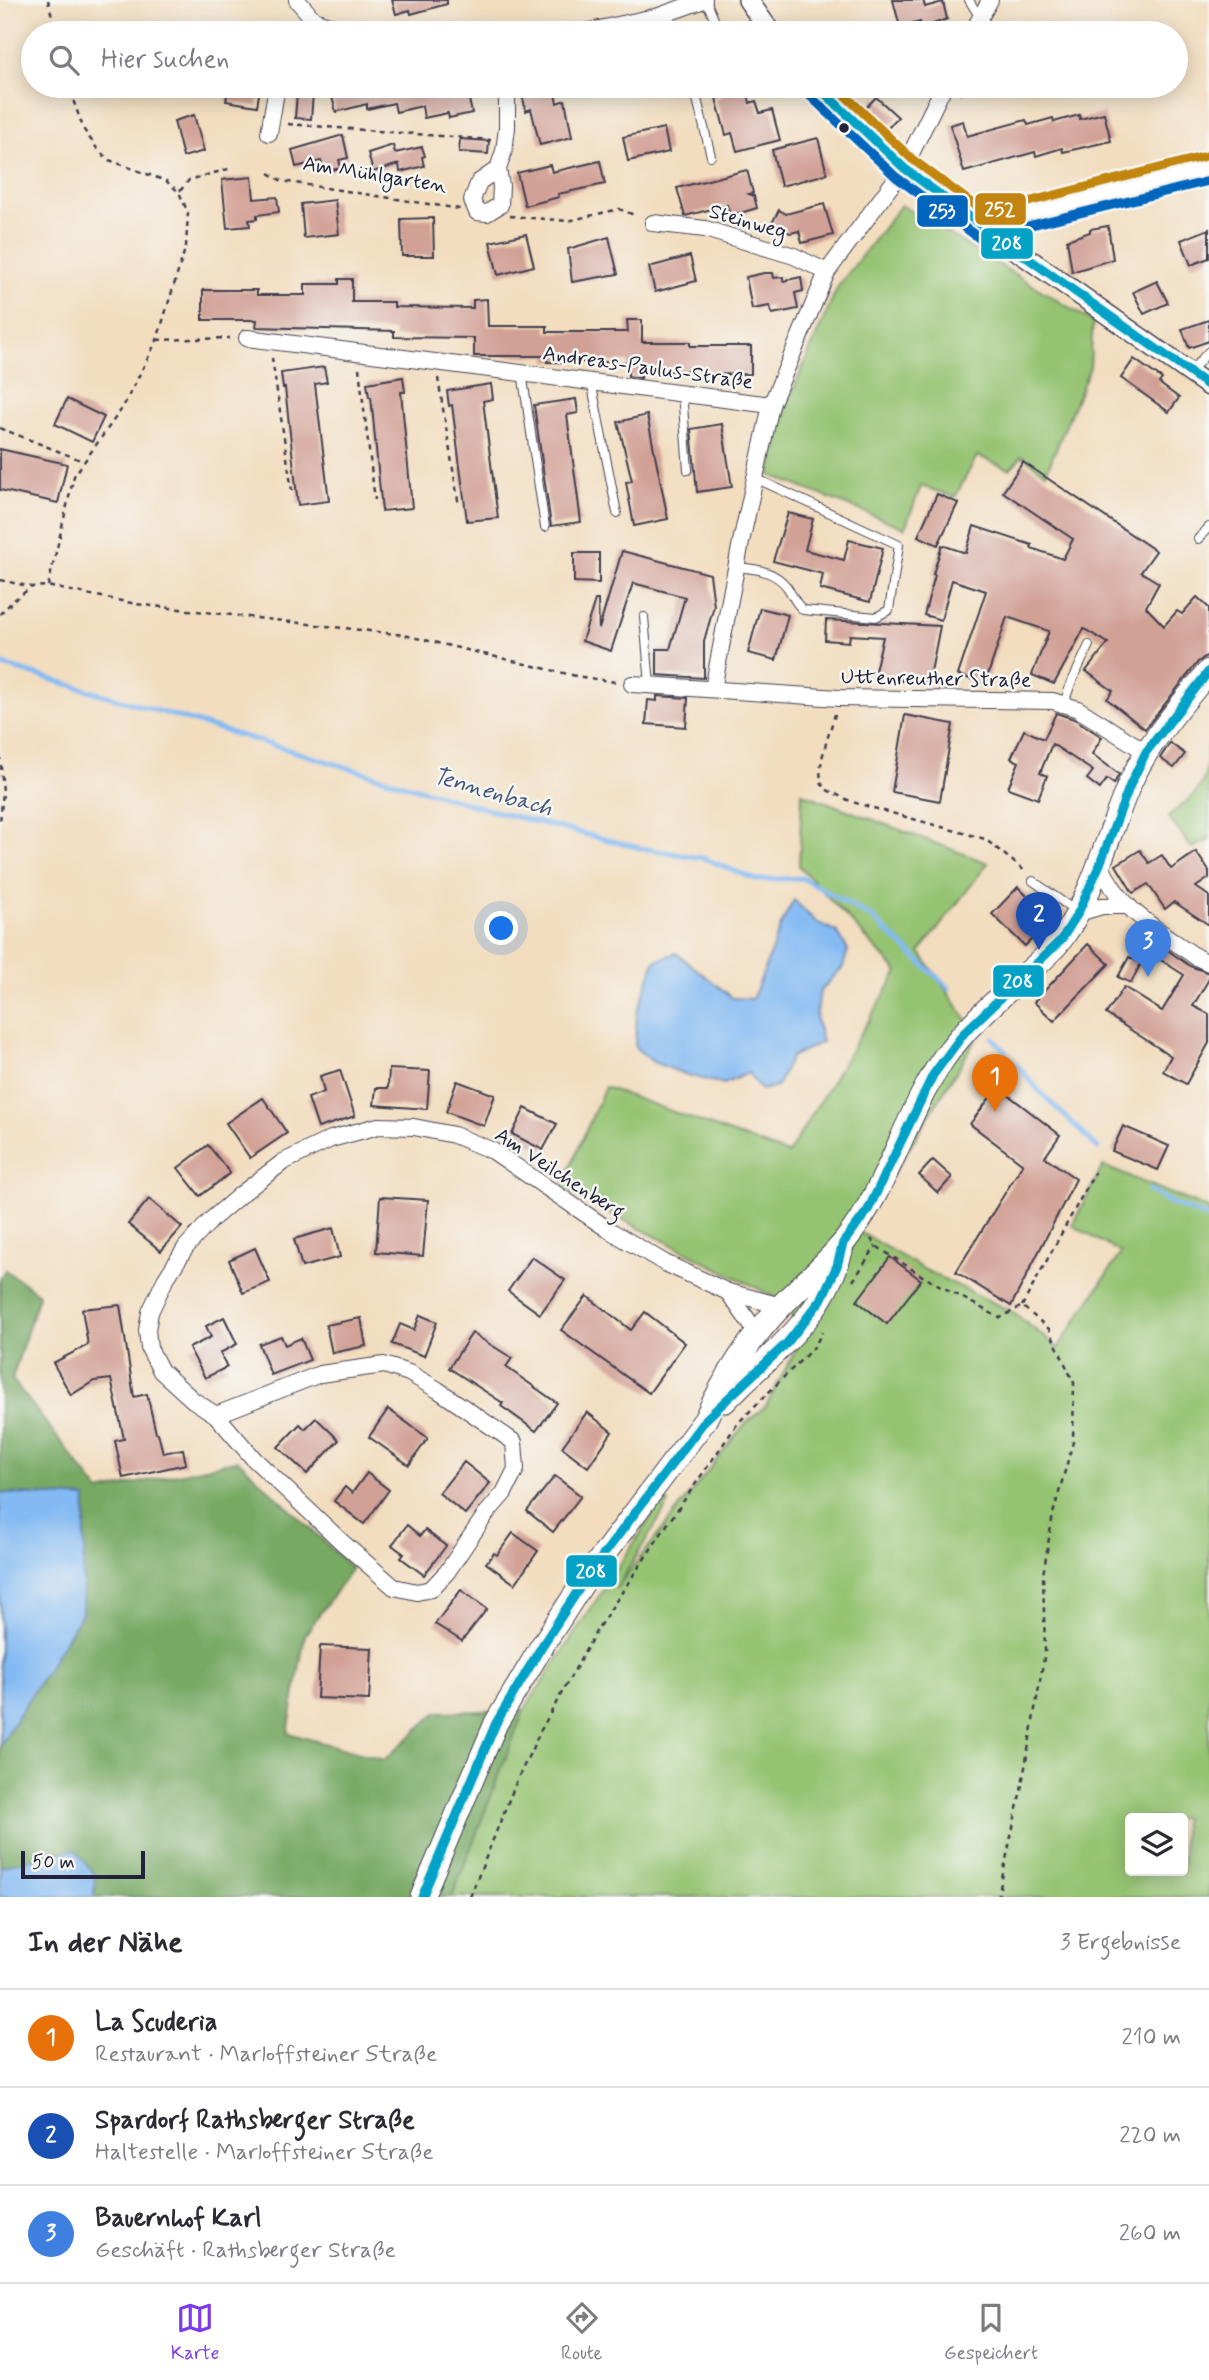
<!DOCTYPE html>
<html lang="de">
<head>
<meta charset="utf-8">
<style>
  body { margin:0; font-family:Mynerve,sans-serif; background:#f2f2f3; color:#2b2b33 }
  .controls { position:absolute; right:21px; bottom:21px; display:grid; overflow:hidden; border-radius:7px; box-shadow:0 4px 18px #0003 }
  .controls button { width:63px; height:63px; display:grid; place-items:center; padding:0; border:0; border-bottom:2px solid #e1e1e2; background:#fff; color:#2b2b33; font:35px sans-serif }
  .scale { position:absolute; left:21px; bottom:18px; width:124px; box-sizing:border-box; padding-left:7px; border:4px solid #22223b; border-top:0; font-size:19px; line-height:24px; white-space:nowrap; color:#22223b; -webkit-text-stroke:5px #f6f6f2; paint-order:stroke }
  .you { position:absolute; left:502px; top:929px; width:24px; height:24px; margin:-18px; border:5px solid #fff; border-radius:50%; background:#1a73e8; box-shadow:0 0 0 10px #1a73e833 }
  .badge { display:grid; place-items:center; width:46px; height:46px; border-radius:50%; background:#7c3aed; color:#fff; font-size:23px; font-weight:700 }
  .pin { position:absolute; translate:-50% -58px; filter:drop-shadow(0 2px 4px #0008) }
  .pin::after { content:''; position:absolute; top:37px; width:24px; height:21px; background:inherit; clip-path:polygon(0 0,100% 0,50% 100%) }
  .list { margin:0; padding:0; list-style:none }
  h2 { display:flex; justify-content:space-between; align-items:center; height:91px; margin:0; padding:0 28px; font-size:30px }
  h2 small { font-size:23px; font-weight:400; color:#7c7c81 }
  .list li { display:grid; grid-template-columns:46px 1fr auto; gap:21px; align-items:center; box-sizing:border-box; height:98px; padding:0 28px; border-top:2px solid #e1e1e2 }
  .list b { display:block; font-size:26px; white-space:nowrap }
  .list p { margin:0; font-size:23px; white-space:nowrap; color:#7c7c81 }
  .list em { font-size:23px; font-style:normal; color:#7c7c81 }
  .icon { flex:none; width:38px; height:38px; fill:none; stroke:currentColor; stroke-width:2; stroke-linecap:round; stroke-linejoin:round }
  .map { position:relative; flex:none; width:1209px; height:1897px; overflow:hidden }
  .search { position:absolute; background:#fff; box-shadow:0 4px 18px #0003; left:21px; right:21px; top:21px; height:77px; display:flex; align-items:center; gap:18px; box-sizing:border-box; padding:0 24px; border-radius:38px; color:#7c7c81; font-size:26px }
  .sheet { height:385px; background:#fff }
  nav { display:flex; justify-content:space-around; align-items:center; box-sizing:border-box; height:98px; border-top:2px solid #e1e1e2; background:#fff; font-size:19px; color:#7c7c81 }
  nav a { display:grid; justify-items:center; gap:4px }
  nav .on { color:#7c3aed }
  .map>svg:first-child { display:block }
</style>
</head>
<body>
<div class="map">
<svg width="1209" height="1897" viewBox="0 0 1209 1897">
  <rect width="100%" height="100%" fill="#f6f6f2"/>
  <filter id="ink" filterUnits="userSpaceOnUse"><feTurbulence type="fractalNoise" baseFrequency=".0143" numOctaves="2"/><feDisplacementMap in="SourceGraphic" scale="14" xChannelSelector="R" yChannelSelector="G"/><feConvolveMatrix kernelMatrix="1 2 1 2 8 2 1 2 1" color-interpolation-filters="sRGB"/></filter>
  <filter id="wash" filterUnits="userSpaceOnUse"><feTurbulence type="fractalNoise" baseFrequency=".00686" numOctaves="4" result="noise"/><feDisplacementMap in="SourceGraphic" scale="28" xChannelSelector="R" yChannelSelector="G"/><feGaussianBlur stdDeviation="1.57" result="paint"/><feColorMatrix in="noise" values="0 0 0 0 0 0 0 0 0 0 0 0 0 0 0 0 0 1.4 0 .05"/><feComposite in="paint" operator="in"/></filter>
  <g filter="url(#wash)">
    <rect width="100%" height="100%" fill="#f2ddbf"/>
    <g fill="#94c371" stroke="#5b7256" stroke-width="2" fill-rule="evenodd">
      <path d="M901,205L1093,322L1090,367L1046,473L1022,456L1010,469L977,456L955,497L921,486L905,528L770,475L788,402L837,288Z"/>
      <path d="M1209,747V840L1192,848L1168,817C1196,792 1209,789 1207,748Z"/>
      <path d="M802,793L988,863L920,952L978,1036L858,1231L927,1271L1011,1311L1058,1348L1121,1253L1072,1225L1103,1166L1209,1209V1897H446L524,1710L663,1499L669,1503L616,1589L744,1425L766,1406L813,1317L794,1321L788,1311L792,1306L561,1188L605,1087L788,1154L898,972L799,866ZM1130,1818H1183V1871H1130Z"/>
    </g>
    <path fill="#77a963" stroke="#4c664f" stroke-width="2" d="M5,1270L39,1294L12,1379L100,1492L238,1460L352,1568L305,1635L288,1733L384,1760L437,1712L524,1710L452,1897H94L95,1875L22,1862L0,1866V1745L82,1614L86,1498L0,1493V1278Z"/>
    <g fill="#83baf3" stroke="#526e97" stroke-width="2">
      <path d="M794,900L816,922L837,932L848,950L843,967L820,991L816,1019L822,1042L791,1057L777,1086L761,1090L748,1073L724,1084L690,1076L653,1062L635,1047L637,1013L655,961L676,953L733,998L752,999C768,967 775,931 794,900Z"/>
      <path d="M0,1493L86,1498L82,1613L0,1745Z"/>
      <path d="M75,1849L95,1875L94,1897H0V1866Z"/>
    </g>
    <g fill="none" stroke-linecap="round" stroke-linejoin="round">
      <g stroke="#83baf3" stroke-width="5">
        <path d="M0,664L497,812L640,848L703,858L757,880L802,878L871,917L949,988"/>
        <path d="M993,1038L1042,1094L1098,1148"/>
        <path d="M1149,1190L1175,1205L1209,1218"/>
      </g>
    </g>
    <g id="blocks">
      <g fill="#d2a196">
        <path d="M392,0H447V4L411,14L410,10L396,14Z"/>
        <path d="M893,0H923L925,7L943,2L947,19L922,28L920,22L900,27Z"/>
        <path d="M229,86L260,89L257,106L226,101Z"/>
        <path d="M329,86H466L472,113L449,118L448,113L424,118L422,106L396,112L394,103L367,109V104L336,112Z"/>
        <path d="M520,86H553L557,103L565,100L572,137L540,145L531,109L526,111Z"/>
        <path d="M718,86H746L750,103L756,101L760,113L772,110L780,140L737,151L732,133L726,135L716,98L721,97Z"/>
        <path d="M297,93L313,94L311,119L295,118Z"/>
        <path d="M876,97L898,117L887,129L865,109Z"/>
        <path d="M1104,113L1111,141L1063,152L1062,148L1036,156L1035,152L964,172L950,125L963,121L967,136L1026,120L1028,125L1053,118L1054,122L1079,115L1080,119Z"/>
        <path d="M194,115L204,151L183,157L174,121Z"/>
        <path d="M664,128L669,152L628,161L623,137Z"/>
        <path d="M343,135L348,158L339,160L341,168L324,172L321,161L296,167L292,150Z"/>
        <path d="M818,138L827,174L781,186L772,150Z"/>
        <path d="M460,139L489,141L488,154L459,152Z"/>
        <path d="M393,145L395,153L422,147L425,156L422,157L424,166L400,172L399,164L373,172L368,153Z"/>
        <path d="M600,161L605,184L558,194L559,197L525,206L517,173L550,165L552,172Z"/>
        <path d="M747,170L753,193L749,194L754,196L757,208L730,216L727,205L685,216L677,188Z"/>
        <path d="M252,177L254,199L277,197L279,212L257,215V219L249,220L250,226L227,228L222,180Z"/>
        <path d="M335,200L339,234L304,238L301,204Z"/>
        <path d="M824,204L833,235L802,243L799,231L790,233L772,223L779,210L786,214Z"/>
        <path d="M433,218L434,256H402L401,219Z"/>
        <path d="M1108,226L1113,259L1072,272L1067,240L1090,232V229Z"/>
        <path d="M1209,229V258L1191,265L1181,240Z"/>
        <path d="M526,234L534,266L498,275L490,242Z"/>
        <path d="M609,237L618,274L572,282L568,249Z"/>
        <path d="M690,256L696,281L655,292L649,267Z"/>
        <path d="M764,273H773L774,278L783,277V281L801,277L803,291L795,293L798,309L772,314L770,306L752,309L746,277Z"/>
        <path d="M339,279H352V302H394V307L473,308V300L487,299L488,326H547V332H628L627,320H642V342H690V346H751V374L690,375V371H642L641,378L628,376V362H547V356H474V338L394,337V331L256,327L257,320H203V290H257V295H305V284H339Z"/>
        <path d="M1157,281L1168,303L1144,314L1133,292Z"/>
        <path d="M1209,320V341L1189,348L1182,329Z"/>
        <path d="M1134,359L1162,379L1159,383L1179,398L1169,412L1121,378Z"/>
        <path d="M324,367L327,382L315,384L329,501L298,505L285,388H283L281,373Z"/>
        <path d="M403,377L405,392H401L412,508L382,511L371,397H369L367,383Z"/>
        <path d="M491,384L493,399L483,401L498,518L467,521L452,405L449,406L447,391Z"/>
        <path d="M67,399L104,417L92,442L55,424Z"/>
        <path d="M576,399L578,413L567,415L581,522L551,526L534,405Z"/>
        <path d="M647,415L668,519L634,526L626,482L632,481L618,422Z"/>
        <path d="M722,424L732,487L697,492L691,429Z"/>
        <path d="M0,449L67,464L58,503L0,490Z"/>
        <path d="M1023,462L1156,551L1141,572L1159,583L1146,607L1164,626L1177,611L1182,614L1197,597L1209,608V654L1198,662L1145,729L1107,699L1113,691L1086,671L1108,643L1084,629L1054,684L1032,675L1049,631L1007,617L985,684L958,675L986,591L952,580L941,620L924,615L935,575L933,574L942,545L966,553L974,526L1032,545L1031,548L1063,559L1073,539L1003,492Z"/>
        <path d="M937,494L958,503L938,545L918,536Z"/>
        <path d="M788,513L813,519L805,550L844,560L849,540L883,548L870,602L820,589L823,574L773,561Z"/>
        <path d="M622,551L710,574L714,606L704,641V678L657,675V649H670L685,597L633,583L611,651L582,641L595,600H598L599,629Z"/>
        <path d="M574,553H599V583L574,582Z"/>
        <path d="M760,608L788,615L776,660L748,653Z"/>
        <path d="M826,620L940,626L929,682L903,676L902,681L874,675L883,637L850,635L849,642L825,640Z"/>
        <path d="M657,696L688,698L686,727L646,724L648,700L657,701Z"/>
        <path d="M1056,713L1074,719L1102,737L1092,754L1119,774L1114,784L1107,779L1100,789L1087,779L1093,771L1052,744L1040,773L1047,776L1038,799L1008,788L1019,762L1011,758L1024,730L1044,739Z"/>
        <path d="M905,715L953,724L940,801L892,792Z"/>
        <path d="M1170,743L1185,754L1174,768L1160,758Z"/>
        <path d="M1140,850L1149,863L1162,855L1171,869L1196,852L1209,871V878L1196,887L1209,896V925L1174,902L1165,909L1148,884L1133,893L1116,865Z"/>
        <path d="M1018,887L1051,920L1025,946L992,914Z"/>
        <path d="M1088,944L1109,964L1054,1021L1034,1002Z"/>
        <path d="M1162,946L1190,966L1209,973V979L1193,1006L1209,1014V1043L1186,1084L1163,1071L1171,1056L1106,1014L1124,987L1162,1011L1184,975L1156,957Z"/>
        <path d="M1129,957L1141,963L1131,983L1118,977Z"/>
        <path d="M389,1069L430,1071L427,1109L374,1105L376,1088H388Z"/>
        <path d="M340,1070L355,1116L318,1128L308,1098L324,1092L320,1076Z"/>
        <path d="M457,1081L495,1095L484,1126L446,1112Z"/>
        <path d="M998,1087L1060,1135L1045,1157L1076,1179L1011,1306L956,1272L1023,1164L970,1124Z"/>
        <path d="M263,1098L287,1133L250,1158L226,1123Z"/>
        <path d="M525,1108L557,1124L543,1150L512,1134Z"/>
        <path d="M1123,1126L1169,1146L1158,1170L1112,1151Z"/>
        <path d="M208,1145L230,1173L200,1196L178,1168Z"/>
        <path d="M933,1160L952,1177L938,1193L919,1175Z"/>
        <path d="M380,1197L428,1200L423,1256L376,1252Z"/>
        <path d="M149,1199L182,1227L161,1251L128,1224Z"/>
        <path d="M333,1228L340,1257L302,1267L294,1239Z"/>
        <path d="M255,1248L270,1282L243,1293L229,1260Z"/>
        <path d="M532,1257L565,1280L540,1314L508,1291Z"/>
        <path d="M890,1257L921,1280L887,1324L857,1301Z"/>
        <path d="M587,1296L631,1330L645,1312L685,1343L649,1393L561,1330Z"/>
        <path d="M120,1305L134,1397L147,1394L156,1433H158L163,1453L183,1449L186,1464L123,1478L115,1441L124,1439L111,1379L94,1381L71,1395L53,1363L88,1345L82,1309Z"/>
        <path d="M420,1315L437,1322L424,1356L392,1344L400,1324L414,1330Z"/>
        <path d="M224,1317L237,1344L220,1353L227,1367L205,1378L189,1348L211,1337L206,1326Z"/>
        <path d="M361,1318L366,1346L332,1353L326,1325Z"/>
        <path d="M472,1333L512,1358L506,1367L557,1403L536,1431L501,1406L503,1403L449,1368Z"/>
        <path d="M281,1336L285,1345L301,1338L310,1360L271,1375L259,1344Z"/>
        <path d="M388,1409L428,1438L409,1465L369,1437Z"/>
        <path d="M587,1412L612,1432L588,1467L562,1447Z"/>
        <path d="M316,1418L339,1440L307,1474L278,1447L300,1424L305,1429Z"/>
        <path d="M464,1462L490,1483L465,1514L439,1493Z"/>
        <path d="M367,1473L389,1490L364,1524L334,1501L345,1487L352,1493Z"/>
        <path d="M555,1476L581,1496L553,1532L527,1511Z"/>
        <path d="M407,1525L420,1536L425,1530L446,1546L424,1575L401,1558L404,1554L392,1545Z"/>
        <path d="M513,1533L538,1551L515,1584L486,1563L494,1553L497,1555Z"/>
        <path d="M461,1590L487,1609L462,1641L435,1624Z"/>
        <path d="M320,1646L372,1648L369,1700L317,1698Z"/>
      </g>
    </g>
  </g>
  <g filter="url(#ink)">
    <use href="#blocks" fill-opacity="0" stroke="#413e4f" stroke-width="2"/>
    <g fill="none" stroke-linecap="round" stroke-linejoin="round">
      <g stroke="#413e4f" stroke-width="10">
        <g id="service">
          <path d="M706,0L720,33"/>
          <path d="M969,0L980,18"/>
          <path d="M659,16L665,33"/>
          <path d="M688,86L697,99L711,156"/>
          <path d="M765,91L784,86"/>
          <path d="M522,372L545,527"/>
          <path d="M1190,372L1209,351"/>
          <path d="M591,381L617,513"/>
          <path d="M682,393L688,470"/>
          <path d="M1198,539L1209,527"/>
          <path d="M736,567C755,569 774,570 787,587C793,596 795,603 803,610L876,617L889,610L899,545L755,478"/>
          <path d="M644,617L650,685"/>
          <path d="M1064,704L1070,686L1089,645"/>
          <path d="M1033,881L1077,912"/>
        </g>
      </g>
      <g stroke="#413e4f" stroke-width="18">
        <g id="minor">
          <path d="M297,0L314,20L351,33"/>
          <path d="M581,33L659,16L704,0"/>
          <path d="M972,33L990,0"/>
          <path d="M269,133L277,86"/>
          <path d="M498,169L479,182L472,200L477,212L487,213L500,205L501,186L498,169L504,151L507,128V86"/>
          <path d="M653,223L705,229L794,256L827,272"/>
          <path d="M247,338L771,405"/>
          <path d="M632,684L839,698L1053,701L1078,709L1146,752"/>
          <path d="M713,689L741,542L771,405L827,272L904,168L944,86"/>
          <path d="M1100,864C1120,911 1156,928 1196,957L1209,963"/>
          <path d="M1078,913L1102,906H1125"/>
          <path d="M728,1292L757,1333"/>
          <path d="M216,1415L320,1374L384,1365L409,1373L438,1390L514,1442L516,1469L504,1493L486,1514L447,1572L431,1589L417,1592L394,1587L343,1543L254,1459L216,1415L193,1400L161,1371L149,1348L147,1330L150,1312L165,1280L186,1247L212,1219L240,1195L283,1162L331,1139L378,1126L414,1127L454,1135L493,1151L609,1230L665,1263L728,1292L781,1306"/>
        </g>
      </g>
      <g stroke="#413e4f" stroke-width="22">
        <g id="tertiary">
          <path d="M748,0L771,33"/>
          <path d="M817,86L904,168L982,226L1209,386"/>
          <path d="M982,226L1209,168"/>
        </g>
      </g>
      <g stroke="#413e4f" stroke-width="25">
        <g id="secondary">
          <path d="M725,1401C771,1352 823,1320 841,1251"/>
          <path d="M422,1897L496,1723L542,1646L586,1578L705,1420C724,1379 750,1338 782,1305C802,1284 826,1264 845,1241C890,1185 905,1113 946,1055C967,1026 994,1003 1020,979C1035,967 1050,954 1062,938C1095,892 1107,835 1130,783C1149,741 1180,707 1209,671"/>
        </g>
      </g>
      <g stroke="#413e4f" stroke-width="2.5" stroke-dasharray="5 5" stroke-linecap="butt">
        <path d="M48,0L56,33"/>
        <path d="M959,94L993,86"/>
        <path d="M288,124L491,140"/>
        <path d="M269,173L282,181L460,209"/>
        <path d="M180,191L189,180L232,168"/>
        <path d="M510,216L568,221L619,209L637,216"/>
        <path d="M157,340L230,338"/>
        <path d="M272,358L292,491"/>
        <path d="M359,368L375,500"/>
        <path d="M438,378L459,506"/>
        <path d="M0,428L83,461"/>
        <path d="M0,580L32,587L47,586L136,604L404,635L576,676L615,682"/>
        <path d="M48,586L74,476L123,407L157,340L186,246L188,213L179,192L166,181L109,160L98,150L84,130L68,86"/>
        <path d="M0,614L14,600L32,587"/>
        <path d="M835,714C830,733 812,775 825,789L852,802L985,839L1025,871"/>
        <path d="M0,755L3,792L0,822"/>
        <path d="M871,1239L876,1246L924,1277L1000,1318L1022,1306L1049,1329L1074,1383L1073,1442L1053,1514L1043,1575L1045,1652L1021,1790L998,1897"/>
        <path d="M853,1281L876,1246"/>
        <path d="M1022,1306L1095,1172"/>
        <path d="M470,1897L517,1780L541,1730L598,1628L671,1519L738,1423L815,1346L822,1332"/>
      </g>
      <use href="#service" stroke="#fff" stroke-width="8"/>
      <use href="#minor" stroke="#fff" stroke-width="16"/>
      <use href="#tertiary" stroke="#fff" stroke-width="19"/>
      <use href="#secondary" stroke="#fff" stroke-width="23"/>
      <g stroke="#f6f6f2" stroke-width="14">
        <g id="bus-1">
          <path d="M817,86L904,168L982,226L1209,386"/>
          <path d="M422,1897L496,1723L542,1646L586,1578L705,1420L787,1343L821,1300L837,1266L843,1243L868,1210L933,1075L964,1033L1061,940L1078,913L1100,864L1130,785L1146,752L1209,671"/>
        </g>
      </g>
      <g stroke="#f6f6f2" stroke-width="14">
        <path id="bus-2" d="M809,95L896,177L979,238L1209,181"/>
      </g>
      <g stroke="#f6f6f2" stroke-width="14">
        <path id="bus-3" d="M835,86L912,159L985,213L1206,156"/>
      </g>
      <use href="#bus-1" stroke="#02a2c7" stroke-width="9"/>
      <use href="#bus-2" stroke="#0065bd" stroke-width="9"/>
      <use href="#bus-3" stroke="#c2850f" stroke-width="9"/>
    </g>
  </g>
  <circle fill="#22223b" stroke="#f6f6f2" stroke-width="2.5" cx="844" cy="128" r="6"/>
  <g text-anchor="middle" stroke-width="5" stroke-linejoin="round" paint-order="stroke">
    <g font-size="21" fill="#22223b" stroke="#f6f6f2">
      <text transform="translate(375 174) rotate(9)" y="7">Am Mühlgarten</text>
      <text transform="translate(748 221) rotate(16)" y="7">Steinweg</text>
      <text transform="translate(648 367) rotate(8)" y="7">Andreas-Paulus-Straße</text>
      <text transform="translate(936 678) rotate(1)" y="7">Uttenreuther Straße</text>
      <text transform="translate(560 1173) rotate(33)" y="7">Am Veilchenberg</text>
    </g>
    <g font-size="23" font-style="italic" fill="#44577b" stroke="#f6f6f2">
      <text transform="translate(493 791) rotate(16)" y="8">Tennenbach</text>
    </g>
  </g>
  <g stroke="#f6f6f2" stroke-width="2.5">
    <rect x="974" y="192" width="53" height="34" rx="7" fill="#c2850f"/>
    <rect x="916" y="194" width="53" height="34" rx="7" fill="#0065bd"/>
    <rect x="980" y="227" width="54" height="33" rx="7" fill="#02a2c7"/>
    <rect x="992" y="964" width="53" height="34" rx="7" fill="#02a2c7"/>
    <rect x="565" y="1554" width="53" height="34" rx="7" fill="#02a2c7"/>
  </g>
  <g font-size="19" text-anchor="middle" font-weight="bold" fill="#fff">
    <text x="1000" y="216">252</text>
    <text x="942" y="218">253</text>
    <text x="1007" y="250">208</text>
    <text x="1018" y="988">208</text>
    <text x="591" y="1578">208</text>
  </g>
</svg>
<div class="controls">
<button><svg class="icon" aria-label="layers" viewBox="0 0 24 24"><path d="M12 4l9 5-9 5-9-5zM3 14l9 5 9-5"/></svg></button>
</div>
<div class="scale">50 m</div>
<div class="you"></div>
<div class="pin badge" style="left:995px;top:1112px;background:#e8710a">1</div>
<div class="pin badge" style="left:1039px;top:950px;background:#1a4fb4">2</div>
<div class="pin badge" style="left:1148px;top:977px;background:#3f7fe0">3</div>
<div class="search"><svg class="icon" aria-label="search" viewBox="0 0 24 24"><circle cx="10" cy="10" r="6"/><path d="M15 15l6 6"/></svg>Hier suchen</div>
</div>
<section class="sheet">
<h2>In der Nähe<small>3 Ergebnisse</small></h2>
<ul class="list">
<li><span class="badge" style="background:#e8710a">1</span><div><b>La Scuderia</b><p>Restaurant · Marloffsteiner Straße</p></div><em>210 m</em></li>
<li><span class="badge" style="background:#1a4fb4">2</span><div><b>Spardorf Rathsberger Straße</b><p>Haltestelle · Marloffsteiner Straße</p></div><em>220 m</em></li>
<li><span class="badge" style="background:#3f7fe0">3</span><div><b>Bauernhof Karl</b><p>Geschäft · Rathsberger Straße</p></div><em>260 m</em></li>
</ul>
</section>
<nav>
<a class="on"><svg class="icon" aria-label="map" viewBox="0 0 24 24"><path d="M3 6l6-2 6 2 6-2v14l-6 2-6-2-6 2zM9 4v14M15 6v14"/></svg>Karte</a>
<a><svg class="icon" aria-label="directions" viewBox="0 0 24 24"><path d="M12 3l9 9-9 9-9-9zM9 14v-3h6M13 9l2 2-2 2"/></svg>Route</a>
<a><svg class="icon" aria-label="saved" viewBox="0 0 24 24"><path d="M7 4h10v16l-5-4-5 4z"/></svg>Gespeichert</a>
</nav>
</body>
</html>
